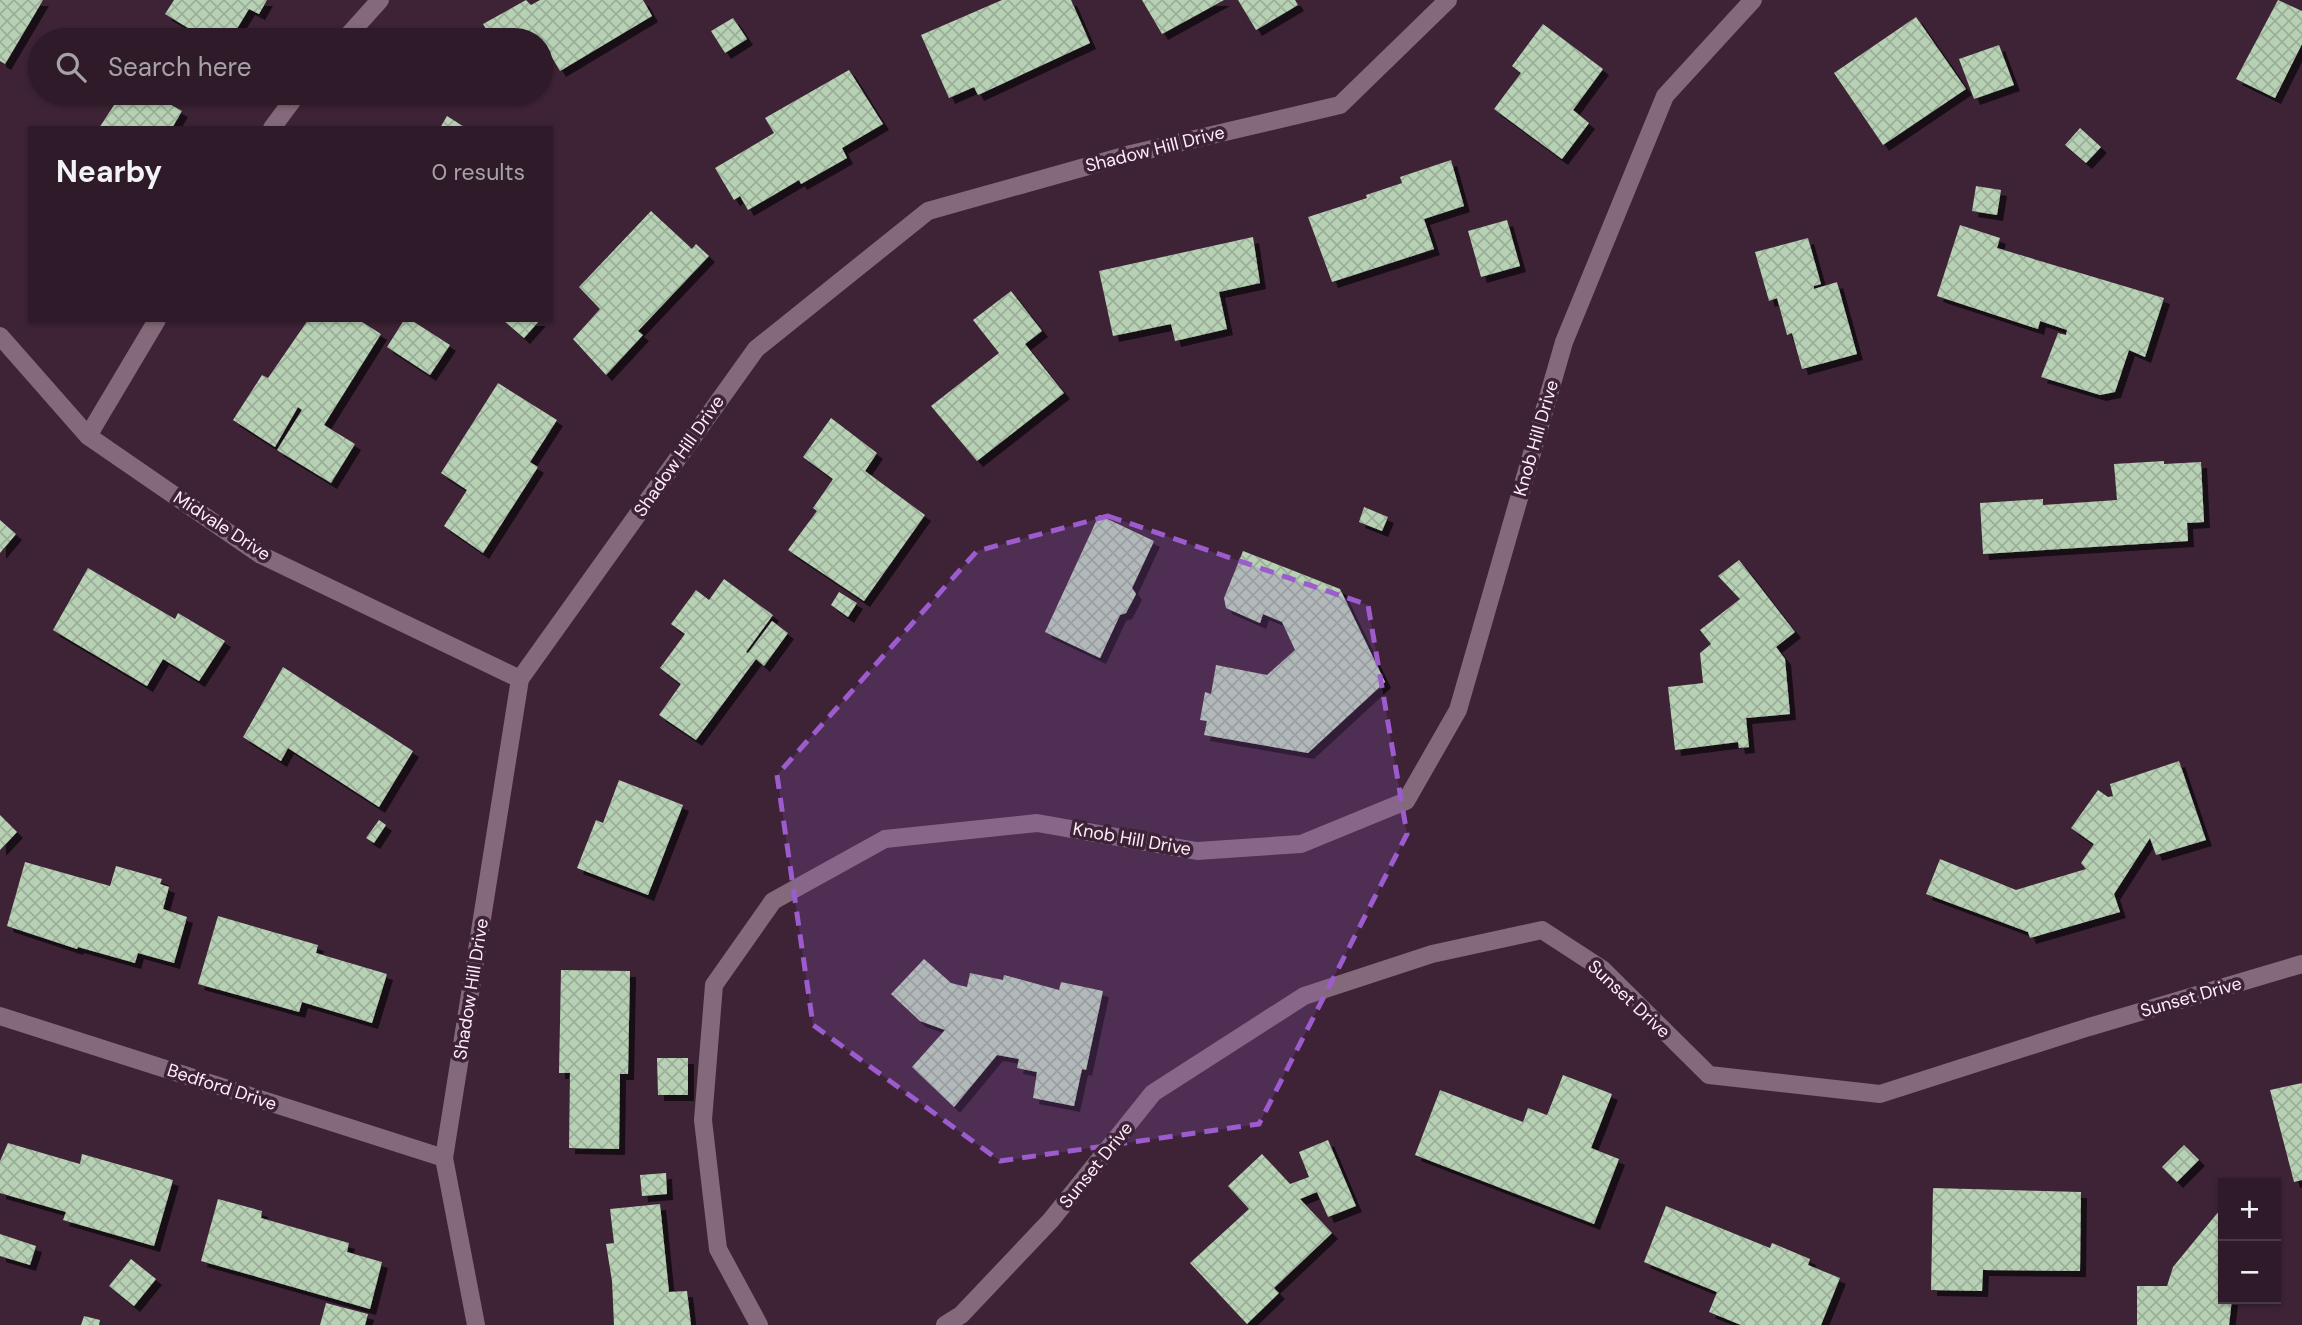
<!DOCTYPE html>
<html lang="en">
<head>
<meta charset="utf-8">
<style>
  body { margin:0; font-family:"DM Sans",sans-serif; background:#3a2734; color:#f1f3f6 }
  .controls { position:absolute; right:21px; bottom:21px; display:grid; overflow:hidden; border-radius:0px; box-shadow:0 2px 5px #0004 }
  .controls button { width:63px; height:63px; display:grid; place-items:center; padding:0; border:0; border-bottom:2px solid #493845; background:#2e1a28; color:#f1f3f6; font:35px sans-serif }
  .list { margin:0; padding:0; list-style:none }
  h2 { display:flex; justify-content:space-between; align-items:center; height:91px; margin:0; padding:0 28px; font-size:30px }
  h2 small { font-size:23px; font-weight:400; color:#a7a1a8 }
  .icon { flex:none; width:38px; height:38px; fill:none; stroke:currentColor; stroke-width:2; stroke-linecap:round; stroke-linejoin:round }
  .map { position:relative; flex:none; width:2302px; height:1325px; overflow:hidden }
  .search { position:absolute; background:#2e1a28; box-shadow:0 2px 5px #0004; left:28px; top:28px; width:525px; height:77px; display:flex; align-items:center; gap:18px; box-sizing:border-box; padding:0 24px; border-radius:38px; color:#a7a1a8; font-size:26px }
  .panel { position:absolute; background:#2e1a28; box-shadow:0 2px 5px #0004; left:28px; top:126px; width:525px; height:196px; border-radius:0px }
  .map>svg:first-child { display:block }
</style>
</head>
<body>
<div class="map">
<svg width="2302" height="1325" viewBox="0 0 2302 1325">
  <defs>
    <pattern id="building-cross-hatch" width="8" height="8" patternUnits="userSpaceOnUse" patternTransform="scale(1.75)"><rect width="8" height="8" fill="#b7d1b4"/><path d="M0 0l8 8M0 8l8-8" fill="none" stroke="#9cae9a"/></pattern>
    <filter id="shadow"><feDropShadow dx="6" dy="6" stdDeviation="0" flood-color="#0009"/></filter>
  </defs>
  <rect width="100%" height="100%" fill="#3d2335"/>
  <g fill="url(#building-cross-hatch)" filter="url(#shadow)">
    <path d="M0,0H43L5,64L0,61Z"/>
    <path d="M174,0H267L259,14L249,9L230,40H208L165,14Z"/>
    <path d="M526,0L531,5L540,0H643L652,16L560,71L544,44L541,46V40H493L483,24Z"/>
    <path d="M1002,0H1071L1090,43L978,95L974,87L949,98L921,35Z"/>
    <path d="M1142,0H1224L1162,34Z"/>
    <path d="M1238,0H1295L1298,5L1256,30Z"/>
    <path d="M2278,0L2302,11V44L2275,98L2236,79Z"/>
    <path d="M1916,17L1966,89L1883,145L1834,73Z"/>
    <path d="M733,18L747,39L725,53L711,31Z"/>
    <path d="M1543,24L1603,69L1573,110L1589,123L1562,159L1494,109L1521,73L1512,66Z"/>
    <path d="M1999,45L2014,85L1974,99L1959,59Z"/>
    <path d="M849,70L883,124L842,148L847,158L801,184L799,180L748,210L740,196L734,200L715,168L774,133L765,118Z"/>
    <path d="M122,93H150L182,111L172,128H99Z"/>
    <path d="M447,116L466,128H440Z"/>
    <path d="M2080,128L2101,147L2086,163L2065,145Z"/>
    <path d="M1451,160L1464,206L1424,219L1434,249L1332,282L1308,217L1367,198L1366,195L1402,183L1400,177Z"/>
    <path d="M1976,186L2001,190L1997,215L1972,211Z"/>
    <path d="M651,211L692,249L696,244L709,256L638,331L643,335L606,375L573,339L600,309L579,287Z"/>
    <path d="M1507,220L1520,266L1481,277L1468,231Z"/>
    <path d="M1960,225L2000,238L1997,248L2164,298L2145,357L2129,350L2115,392L2100,395L2041,377L2058,333L2066,335L2067,330L2040,321L2038,329L1937,296Z"/>
    <path d="M1253,237L1260,283L1219,292L1227,329L1175,341L1171,324L1113,336L1099,271Z"/>
    <path d="M1808,238L1821,284L1814,286V289L1837,282L1857,354L1802,369L1792,333L1787,335L1777,298L1769,301L1755,252Z"/>
    <path d="M1011,291L1042,331L1025,344L1064,393L977,461L931,406L999,353L973,320Z"/>
    <path d="M308,320H359L381,334L324,425L355,444L331,483L277,450L302,410L298,407L275,447L233,420L262,375L268,378Z"/>
    <path d="M404,320H411L450,345L430,375L387,347Z"/>
    <path d="M503,320H540L524,338Z"/>
    <path d="M498,383L557,420L530,462L538,467L483,553L444,526L467,490L441,473Z"/>
    <path d="M831,418L877,453L865,471L925,515L864,601L788,550L817,511L813,508L833,479L803,457Z"/>
    <path d="M2164,461V464L2201,462L2204,522L2187,523L2188,541L1983,554L1980,503L2043,499V505L2117,500L2114,464Z"/>
    <path d="M1364,507L1388,517L1382,531L1359,522Z"/>
    <path d="M1099,515L1154,541L1132,588L1136,594L1126,613L1120,615L1100,658L1045,632Z"/>
    <path d="M0,520L16,534L0,553Z"/>
    <path d="M1243,551L1340,589L1385,682L1308,753L1204,735L1207,721L1200,720L1205,692L1211,694L1216,665L1267,675L1295,650L1282,622L1263,614L1260,623L1226,608L1224,598Z"/>
    <path d="M1739,560L1795,632L1776,647L1785,659L1790,714L1746,718L1749,747L1739,748L1738,742L1675,750L1668,687L1703,683L1700,653L1711,644L1700,630L1740,599L1718,576Z"/>
    <path d="M88,568L175,619L178,613L225,641L199,681L163,659L147,686L53,630Z"/>
    <path d="M724,579L773,615L746,652L748,653L772,621L788,633L764,666L756,659L696,740L659,715L681,684L660,668L685,634L671,624L696,590L709,600Z"/>
    <path d="M839,592L857,603L848,617L831,605Z"/>
    <path d="M283,667L413,751L379,807L288,748L281,761L243,737Z"/>
    <path d="M2179,761L2206,840L2156,855L2150,838L2114,894L2120,912L2030,938L2028,932L1926,894L1940,859L2016,890L2086,869L2081,863L2094,844L2071,828L2098,790L2108,797L2113,796L2110,784Z"/>
    <path d="M619,780L683,805L648,895L577,868L596,820L603,823Z"/>
    <path d="M0,815L17,832L0,850Z"/>
    <path d="M379,820L386,825L374,843L366,838Z"/>
    <path d="M25,862L110,886L116,866L162,879L160,884L169,887L163,909L187,917L174,963L138,953L135,963L78,947L77,949L7,926Z"/>
    <path d="M218,916L318,945L316,953L387,974L372,1023L302,1002L299,1012L198,984Z"/>
    <path d="M924,959L951,983L967,987L970,973L1003,980L1004,975L1059,990L1061,982L1103,991L1086,1070L1082,1069L1074,1106L1033,1098L1037,1072L1017,1068L1019,1059L997,1055L954,1107L912,1067L945,1030L920,1021L891,994Z"/>
    <path d="M561,970L630,971L628,1074H620L619,1149L569,1148L570,1073H559Z"/>
    <path d="M657,1058H688V1095H658Z"/>
    <path d="M1563,1075L1612,1094L1591,1148L1619,1159L1594,1224L1415,1155L1440,1090L1523,1122L1528,1108L1547,1115Z"/>
    <path d="M2302,1083V1180L2294,1182L2270,1090Z"/>
    <path d="M1328,1140L1356,1206L1328,1217L1317,1192L1300,1199L1332,1233L1274,1288L1279,1293L1247,1324L1190,1263L1249,1209L1228,1186L1262,1154L1290,1184L1309,1177L1299,1152Z"/>
    <path d="M8,1143L80,1164L82,1154L173,1180L154,1246L63,1220L66,1212L0,1193V1161Z"/>
    <path d="M2184,1145L2199,1160L2177,1182L2162,1167Z"/>
    <path d="M666,1173L667,1194L642,1196L640,1175Z"/>
    <path d="M1933,1188L2081,1192L2080,1271L1983,1270L1982,1291L1931,1290Z"/>
    <path d="M218,1199L262,1211L261,1218L349,1243L347,1252L382,1262L370,1309L201,1261Z"/>
    <path d="M660,1204L669,1292L687,1291L691,1325H614L612,1281L606,1244L614,1243L610,1209Z"/>
    <path d="M1666,1206L1770,1248L1772,1243L1810,1259L1808,1265L1840,1278L1821,1325H1741L1709,1312L1717,1292L1644,1262Z"/>
    <path d="M2219,1211L2223,1214V1299H2232L2229,1325H2137V1286H2167L2173,1267Z"/>
    <path d="M0,1234L36,1246L30,1265L0,1256Z"/>
    <path d="M131,1259L156,1279L134,1306L109,1286Z"/>
    <path d="M326,1303L368,1314L365,1325H320Z"/>
    <path d="M84,1316L100,1320L99,1325H81Z"/>
  </g>
  <g fill="none" stroke-linecap="round" stroke-linejoin="round">
    <g stroke="#83697a" stroke-width="18">
      <path d="M344,40L380,0"/>
      <path d="M272,128L298,93"/>
      <path d="M0,336L88,436L261,555L520,679"/>
      <path d="M88,436L157,320"/>
      <path d="M0,1016L444,1158"/>
      <path d="M476,1325L444,1158L520,679L756,349L928,211L1131,154L1340,105L1448,0"/>
      <path d="M759,1325L718,1249L703,1120L714,985L773,901L885,839L1037,823L1197,851L1301,844L1406,801L1458,710L1564,342L1665,96L1753,0"/>
      <path d="M945,1325L961,1315L1051,1220L1153,1093L1304,996L1432,954L1542,930L1602,969L1709,1075L1880,1094L2089,1027L2302,964"/>
    </g>
  </g>
  <path fill="#9c5ccd" fill-opacity="0.2" stroke="#9c5ccd" stroke-width="5" stroke-dasharray="14 9" stroke-linejoin="round" d="M1108,516L1368,605L1407,834L1259,1124L1000,1161L813,1025L777,775L977,551Z"/>
  <g text-anchor="middle" stroke-width="7" stroke-linejoin="round" paint-order="stroke">
    <g font-size="18" fill="#feedf8" stroke="#3d2335">
      <text transform="translate(1155 149) rotate(-14)" y="6">Shadow Hill Drive</text>
      <text transform="translate(1536 438) rotate(-74)" y="6">Knob Hill Drive</text>
      <text transform="translate(679 456) rotate(-55)" y="6">Shadow Hill Drive</text>
      <text transform="translate(222 526) rotate(33)" y="6">Midvale Drive</text>
      <text transform="translate(1132 839) rotate(10)" y="6">Knob Hill Drive</text>
      <text transform="translate(471 989) rotate(-81)" y="6">Shadow Hill Drive</text>
      <text transform="translate(2191 997) rotate(-16)" y="6">Sunset Drive</text>
      <text transform="translate(1629 999) rotate(43)" y="6">Sunset Drive</text>
      <text transform="translate(222 1087) rotate(18)" y="6">Bedford Drive</text>
      <text transform="translate(1096 1165) rotate(-51)" y="6">Sunset Drive</text>
    </g>
  </g>
</svg>
<div class="controls">
<button>+</button>
<button>−</button>
</div>
<div class="search"><svg class="icon" aria-label="search" viewBox="0 0 24 24"><circle cx="10" cy="10" r="6"/><path d="M15 15l6 6"/></svg>Search here</div>
<section class="panel">
<h2>Nearby<small>0 results</small></h2>
<ul class="list">
</ul>
</section>
</div>
</body>
</html>
